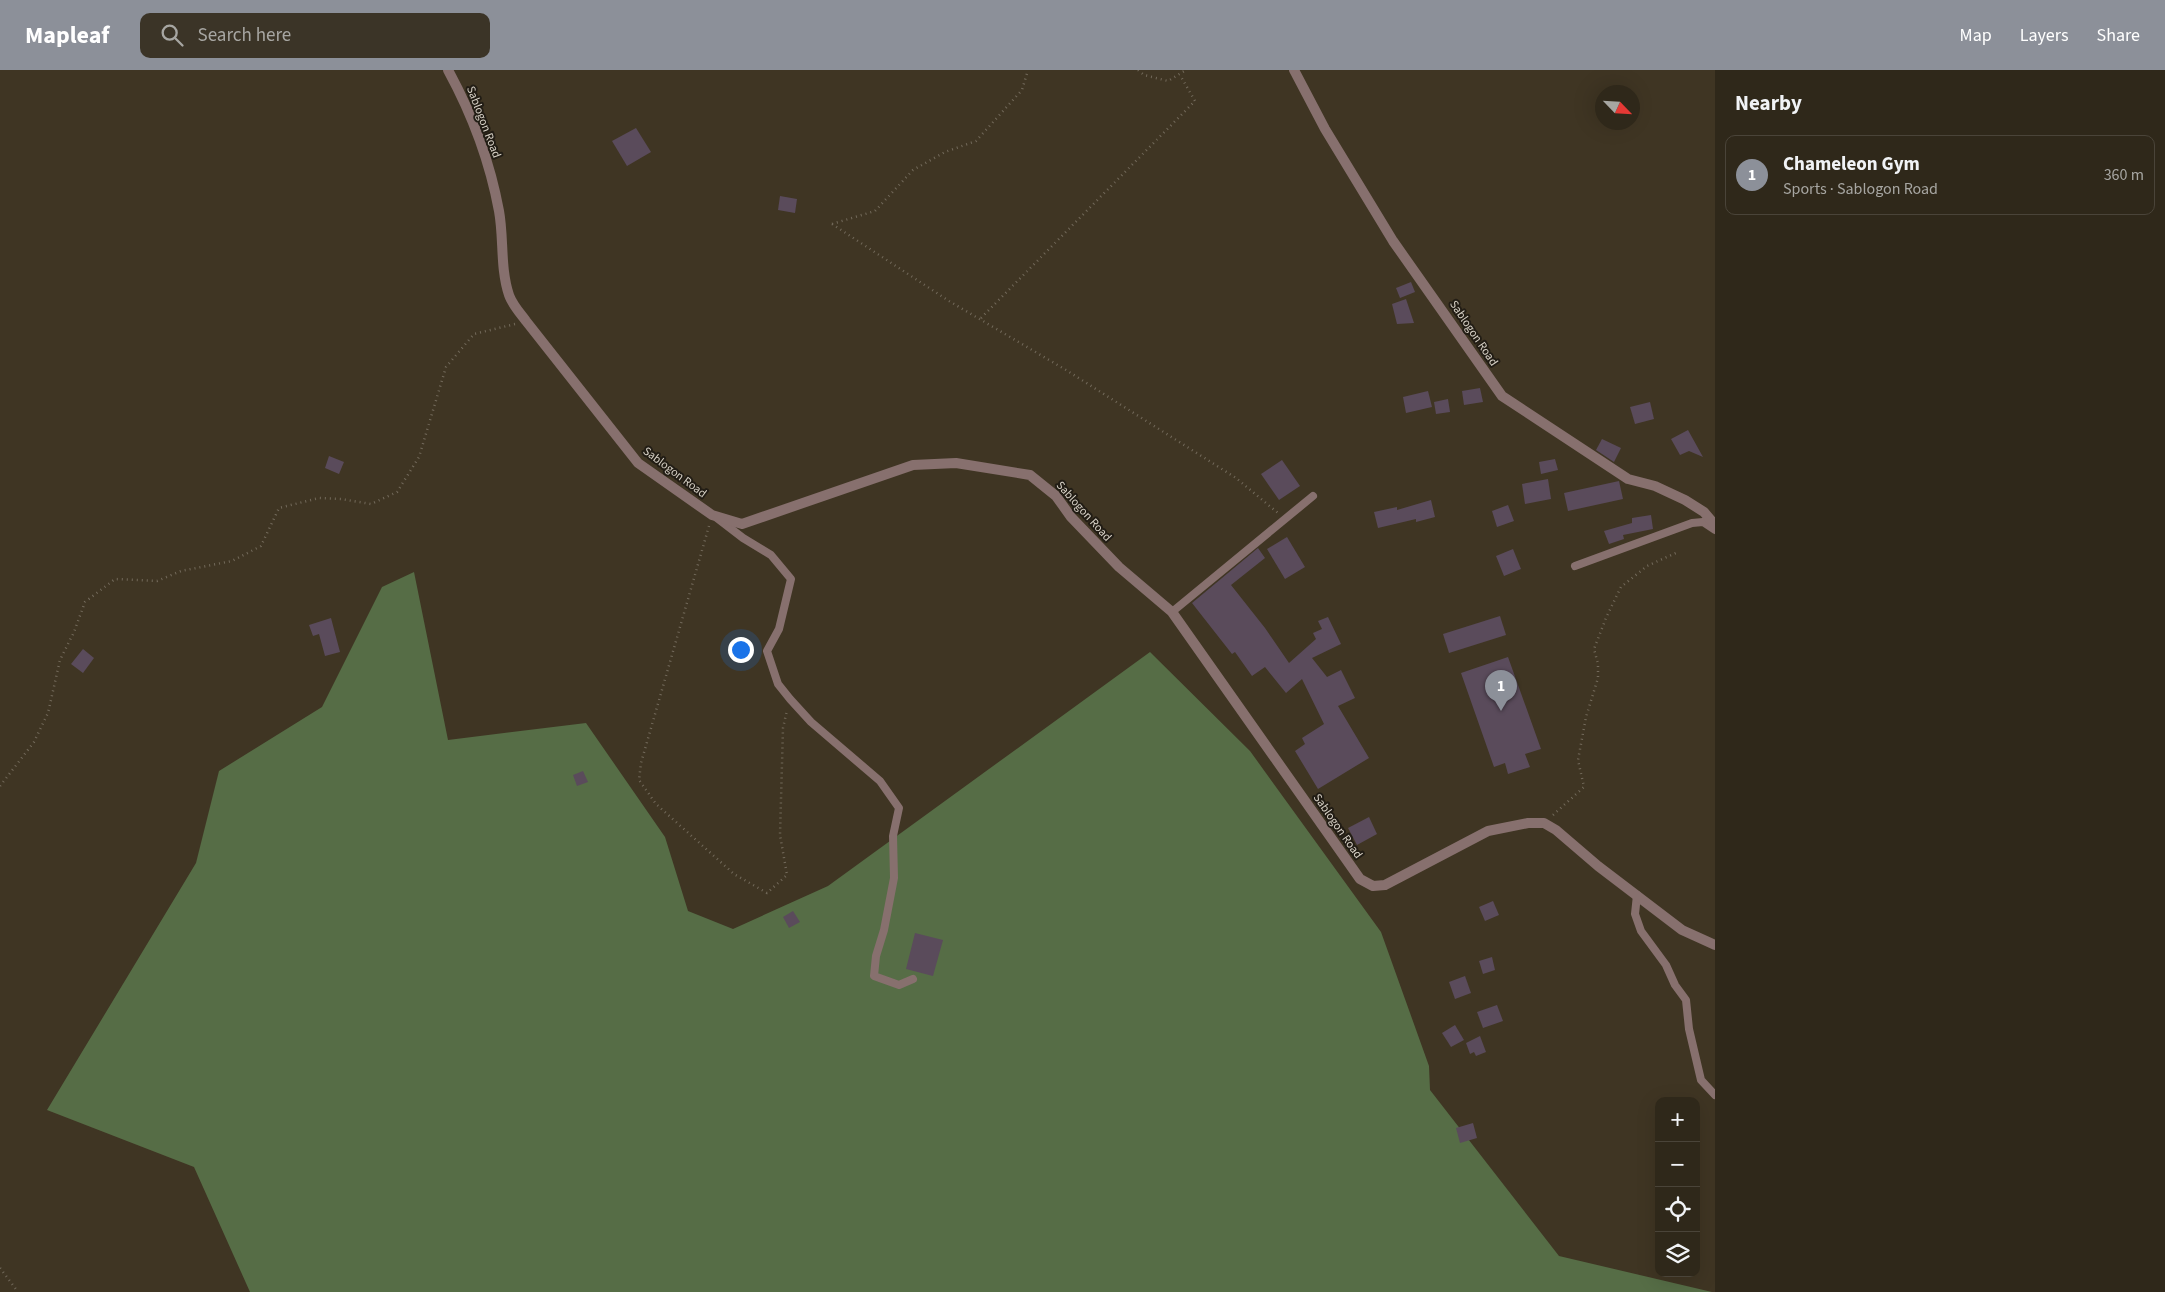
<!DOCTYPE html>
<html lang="en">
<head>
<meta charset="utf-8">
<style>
  body { margin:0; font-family:"Source Sans 3",sans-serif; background:#3b3427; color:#f1f3f6 }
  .controls { position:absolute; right:15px; bottom:15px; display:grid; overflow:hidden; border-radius:10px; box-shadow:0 5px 20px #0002 }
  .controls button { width:45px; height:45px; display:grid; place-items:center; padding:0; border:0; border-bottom:1px solid #4a4439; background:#2f281a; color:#f1f3f6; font:25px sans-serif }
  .compass { position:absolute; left:1595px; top:15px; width:45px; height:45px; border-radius:50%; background:#2f281a; box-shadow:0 5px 20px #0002; rotate:115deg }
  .you { position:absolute; left:740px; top:579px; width:18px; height:18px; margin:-12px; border:4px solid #fff; border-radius:50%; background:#1a73e8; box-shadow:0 0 0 8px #1a73e833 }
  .badge { display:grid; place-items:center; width:32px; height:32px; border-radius:50%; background:#8c9099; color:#fff; font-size:16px; font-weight:700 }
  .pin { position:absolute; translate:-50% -41px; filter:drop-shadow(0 1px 2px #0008) }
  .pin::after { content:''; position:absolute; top:26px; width:18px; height:15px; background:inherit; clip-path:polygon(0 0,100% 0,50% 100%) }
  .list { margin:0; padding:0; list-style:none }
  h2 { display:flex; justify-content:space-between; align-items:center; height:65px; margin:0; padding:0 20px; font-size:21px }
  h2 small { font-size:16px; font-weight:400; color:#a7a6a2 }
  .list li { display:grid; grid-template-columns:32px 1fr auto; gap:15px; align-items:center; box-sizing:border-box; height:80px; margin:0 10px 10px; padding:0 10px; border:1px solid #4a4439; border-radius:10px }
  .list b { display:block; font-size:19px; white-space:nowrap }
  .list p { margin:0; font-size:16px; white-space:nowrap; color:#a7a6a2 }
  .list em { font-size:16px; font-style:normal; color:#a7a6a2 }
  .icon { flex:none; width:28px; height:28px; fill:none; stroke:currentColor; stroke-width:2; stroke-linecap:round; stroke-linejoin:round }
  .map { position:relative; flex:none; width:1715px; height:1222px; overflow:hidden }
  header { display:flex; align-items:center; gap:30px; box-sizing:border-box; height:70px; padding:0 25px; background:#8c9099; color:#fff }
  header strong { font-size:24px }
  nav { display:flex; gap:28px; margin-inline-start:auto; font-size:18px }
  .search { width:350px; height:45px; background:#3b3427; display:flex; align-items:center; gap:12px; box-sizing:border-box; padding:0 18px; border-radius:10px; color:#a7a6a2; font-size:19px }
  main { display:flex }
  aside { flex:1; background:#2f281a }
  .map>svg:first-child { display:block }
</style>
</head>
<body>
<header>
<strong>Mapleaf</strong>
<div class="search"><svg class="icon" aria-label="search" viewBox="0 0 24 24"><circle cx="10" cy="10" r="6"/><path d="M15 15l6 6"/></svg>Search here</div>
<nav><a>Map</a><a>Layers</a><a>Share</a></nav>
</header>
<main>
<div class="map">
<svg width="1715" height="1222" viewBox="0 0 1715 1222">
  <rect width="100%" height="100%" fill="#3f3523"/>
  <path fill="#566d46" d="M414,502L448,670L586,653L665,767L688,841L733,859L828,816L1150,582L1250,681L1381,862L1429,996L1430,1020L1559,1186L1712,1222H250L194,1097L47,1040L196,793L219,701L322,637L382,517Z"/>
  <g fill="#5a4b5b">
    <path d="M636,58L651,82L627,96L612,71Z"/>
    <path d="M780,126L797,129L795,143L778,140Z"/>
    <path d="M1411,212L1415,222L1400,228L1396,218Z"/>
    <path d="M1406,229L1414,253L1397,254L1392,234Z"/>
    <path d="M1480,318L1483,332L1464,335L1462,321Z"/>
    <path d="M1428,321L1432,337L1406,343L1403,327Z"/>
    <path d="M1448,329L1450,342L1436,344L1434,332Z"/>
    <path d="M1650,332L1654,349L1635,354L1630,337Z"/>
    <path d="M1688,360L1703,387L1689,381L1680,385L1671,369Z"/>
    <path d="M1602,369L1621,378L1614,392L1596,380Z"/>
    <path d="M329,386L344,392L339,404L325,398Z"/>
    <path d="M1555,389L1558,400L1541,404L1539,392Z"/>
    <path d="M1282,390L1300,416L1279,430L1261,404Z"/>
    <path d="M1548,409L1551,429L1525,434L1522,414Z"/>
    <path d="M1619,411L1623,429L1568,441L1564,423Z"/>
    <path d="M1431,430L1435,447L1416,452V449L1378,458L1374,442L1397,437V440Z"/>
    <path d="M1508,435L1514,451L1497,457L1492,441Z"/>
    <path d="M1651,445L1653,459L1623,465L1624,469L1609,474L1604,461L1632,453V448Z"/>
    <path d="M1287,467L1305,497L1285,509L1267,479Z"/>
    <path d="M1258,478L1265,488L1231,515L1265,558L1289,593L1316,569L1313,563L1322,559L1318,551L1328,547L1341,574L1312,588L1327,607L1341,600L1355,628L1338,636L1369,688L1318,719L1295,681L1305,674L1302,668L1324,654L1302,609L1286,623L1265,597L1252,606L1235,582L1232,584L1192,533Z"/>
    <path d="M1513,479L1521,499L1504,506L1496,486Z"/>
    <path d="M1500,546L1506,565L1449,583L1443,564Z"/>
    <path d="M331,548L340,582L325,586L319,564L313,566L309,555Z"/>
    <path d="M83,579L94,588L83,603L71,594Z"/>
    <path d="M1508,587L1541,679L1525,684L1530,697L1508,704L1505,693L1494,697L1461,603Z"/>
    <path d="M583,701L588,712L577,716L573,705Z"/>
    <path d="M1369,747L1377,764L1357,775L1348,758Z"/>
    <path d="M1493,831L1499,845L1485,851L1479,837Z"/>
    <path d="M793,841L800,852L789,858L783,847Z"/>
    <path d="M915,863L943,870L933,906L906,899Z"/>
    <path d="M1492,887L1495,900L1483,904L1479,891Z"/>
    <path d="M1465,906L1471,923L1455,929L1449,912Z"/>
    <path d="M1497,935L1503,951L1483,958L1477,942Z"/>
    <path d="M1455,955L1464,970L1451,977L1442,963Z"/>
    <path d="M1480,966L1486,982L1476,986L1474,982L1470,984L1466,973Z"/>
    <path d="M1473,1053L1477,1068L1460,1073L1456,1058Z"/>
  </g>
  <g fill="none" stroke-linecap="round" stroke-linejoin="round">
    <g stroke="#736a5b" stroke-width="2.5" stroke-dasharray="1 4" stroke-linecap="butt">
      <path d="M1138,0L1144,5L1168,11L1186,0"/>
      <path d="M832,154L949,231L1066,300L1236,408L1278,443"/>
      <path d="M832,154L875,141L913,100L945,82L976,71L1022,20L1028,0"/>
      <path d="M981,248L1195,31L1180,5"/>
      <path d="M709,456L641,693L639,710L656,734L734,804L767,823L787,805L780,765L783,658L787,640"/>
      <path d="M0,716L34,672L48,643L60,590L74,562L85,532L115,509L157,511L181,501L232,491L261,476L279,438L319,428L341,429L371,434L397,422L419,387L446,297L474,264L515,254"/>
      <path d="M1553,745L1584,717L1578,690L1586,647L1598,608V594L1594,579L1606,548L1621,517L1647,496L1678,482"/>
      <path d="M0,1198L18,1222"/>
    </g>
    <g stroke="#87706e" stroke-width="8">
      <path d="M717,448L743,468L771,485L791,509L779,559L767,581L778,614L790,629L811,652L880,711L899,738L893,766L894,808L884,860L876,886L874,906L899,915L913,909"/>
      <path d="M1575,496L1692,453L1703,452L1715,460"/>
      <path d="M1172,542L1313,426"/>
      <path d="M1637,825L1635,844L1641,861L1666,895L1675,915L1686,930L1689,959L1701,1010L1715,1025"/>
    </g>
    <g stroke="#87706e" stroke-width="10">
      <path d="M448,0C472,44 490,92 499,141C504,168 500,198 509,225C512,234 520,243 526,251L638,393L712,445L742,454L913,395L956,393L1030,405L1056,426L1071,447L1119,497L1172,542L1360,809L1373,816L1385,815L1488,761L1528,753H1544L1556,760L1598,796L1682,860L1715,875"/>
      <path d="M1294,0L1325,59L1393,171L1502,326L1628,409L1655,416L1685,430L1704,442L1715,455"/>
    </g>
  </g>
  <g text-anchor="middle" stroke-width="4" stroke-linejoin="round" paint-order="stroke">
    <g font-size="12" fill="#d8d2c7" stroke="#221d15">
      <text transform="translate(484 52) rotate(69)" y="4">Sablogon Road</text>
      <text transform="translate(1474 263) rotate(56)" y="4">Sablogon Road</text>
      <text transform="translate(675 402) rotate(37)" y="4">Sablogon Road</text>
      <text transform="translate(1084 441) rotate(48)" y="4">Sablogon Road</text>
      <text transform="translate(1338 756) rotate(55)" y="4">Sablogon Road</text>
    </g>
  </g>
</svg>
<div class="controls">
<button>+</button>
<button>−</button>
<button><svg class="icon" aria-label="locate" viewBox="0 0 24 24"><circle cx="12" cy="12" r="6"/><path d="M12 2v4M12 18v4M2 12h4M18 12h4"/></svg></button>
<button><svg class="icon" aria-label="layers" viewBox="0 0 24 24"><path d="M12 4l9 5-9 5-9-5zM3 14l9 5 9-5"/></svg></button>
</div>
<svg class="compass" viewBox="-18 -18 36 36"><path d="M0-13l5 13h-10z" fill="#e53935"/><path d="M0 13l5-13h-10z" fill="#a7a6a2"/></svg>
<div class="you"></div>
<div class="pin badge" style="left:1501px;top:641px">1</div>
</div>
<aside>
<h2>Nearby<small></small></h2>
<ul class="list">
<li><span class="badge">1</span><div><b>Chameleon Gym</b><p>Sports · Sablogon Road</p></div><em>360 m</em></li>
</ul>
</aside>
</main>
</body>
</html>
